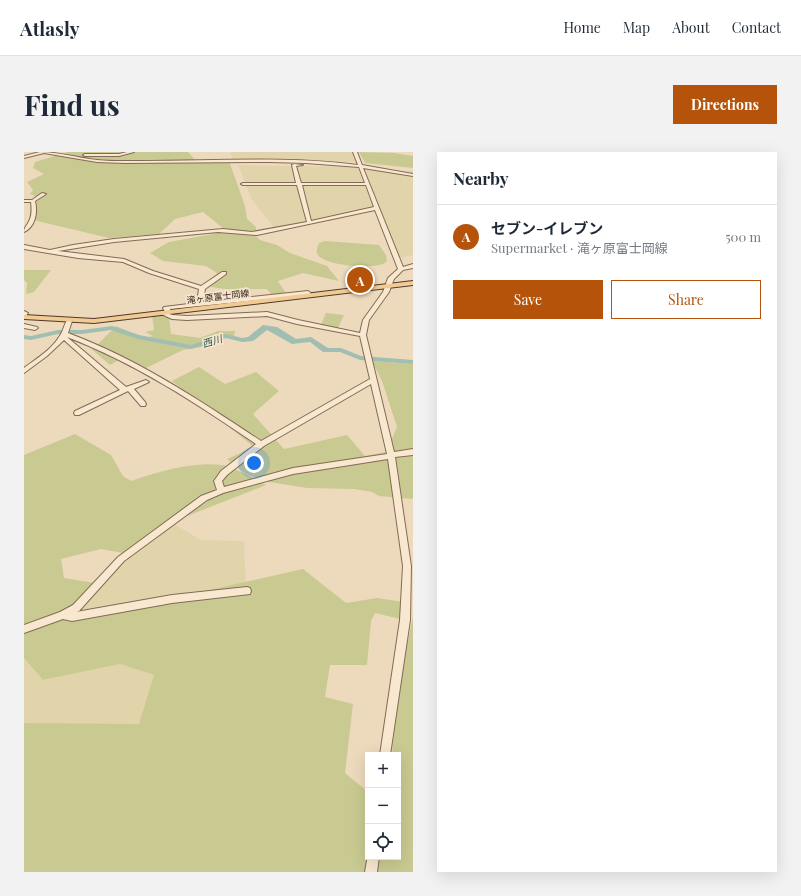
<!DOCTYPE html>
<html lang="en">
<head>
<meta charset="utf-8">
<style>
  body { margin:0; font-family:"Playfair Display","Noto Sans JP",serif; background:#f2f2f3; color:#1f2937 }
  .controls { position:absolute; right:12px; bottom:12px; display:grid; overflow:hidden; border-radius:0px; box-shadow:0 4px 16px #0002 }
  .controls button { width:36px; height:36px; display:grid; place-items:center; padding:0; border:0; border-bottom:1px solid #e0e1e3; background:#fff; color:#1f2937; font:20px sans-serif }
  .you { position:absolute; left:230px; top:311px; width:14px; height:14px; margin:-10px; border:3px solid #fff; border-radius:50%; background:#1a73e8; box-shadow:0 0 0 6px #1a73e833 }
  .badge { display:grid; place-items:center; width:26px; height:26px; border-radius:50%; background:#b45309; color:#fff; font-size:13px; font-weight:700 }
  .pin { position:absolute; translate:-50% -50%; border:2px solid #fff; box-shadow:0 1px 4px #0006 }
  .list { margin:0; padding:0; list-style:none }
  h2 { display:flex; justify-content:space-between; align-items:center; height:52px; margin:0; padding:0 16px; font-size:17px }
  h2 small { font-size:13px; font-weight:400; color:#747a83 }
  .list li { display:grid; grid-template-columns:26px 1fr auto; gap:12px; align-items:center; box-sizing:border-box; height:64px; padding:0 16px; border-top:1px solid #e0e1e3 }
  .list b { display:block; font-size:15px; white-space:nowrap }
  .list p { margin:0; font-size:13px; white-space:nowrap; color:#747a83 }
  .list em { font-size:13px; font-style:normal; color:#747a83 }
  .actions { display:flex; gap:8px; padding:12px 16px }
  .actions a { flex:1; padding:9px 0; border:1px solid #b45309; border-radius:0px; text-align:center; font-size:14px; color:#b45309 }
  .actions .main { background:#b45309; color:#fff }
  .icon { flex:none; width:22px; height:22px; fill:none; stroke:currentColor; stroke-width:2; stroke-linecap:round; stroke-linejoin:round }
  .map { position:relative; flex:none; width:389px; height:720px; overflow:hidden; border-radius:0px }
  header { display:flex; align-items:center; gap:24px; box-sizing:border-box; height:56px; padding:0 20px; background:#fff; border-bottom:1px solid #e0e1e3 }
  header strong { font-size:19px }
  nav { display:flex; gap:22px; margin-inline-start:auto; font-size:14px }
  .intro { display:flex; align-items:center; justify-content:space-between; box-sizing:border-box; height:96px; padding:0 24px }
  h1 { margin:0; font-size:28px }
  .button { padding:10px 18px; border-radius:0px; background:#b45309; color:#fff; font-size:14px; font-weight:700 }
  main { display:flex; gap:24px; padding:0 24px }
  aside { flex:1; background:#fff; border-radius:0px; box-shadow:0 4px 16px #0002 }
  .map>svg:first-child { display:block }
</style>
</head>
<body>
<header>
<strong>Atlasly</strong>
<nav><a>Home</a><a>Map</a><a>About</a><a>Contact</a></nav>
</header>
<div class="intro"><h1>Find us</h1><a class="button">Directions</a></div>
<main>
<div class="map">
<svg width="389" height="720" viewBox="0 0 389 720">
  <rect width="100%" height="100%" fill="#eddabd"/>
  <g fill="#e2d4aa">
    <path d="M206,0H329L332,10L209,8Z"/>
    <path d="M214,13L333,15L350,55L251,77L228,48Z"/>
    <path d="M340,18L389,19V103L376,106Z"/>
    <path d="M150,372L177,388L220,389L222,435L59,461L56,456L103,407Z"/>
    <path d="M0,506L19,528L96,512L130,523L117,574L0,571Z"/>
  </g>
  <g fill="#c9ca91">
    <path d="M44,0H164L171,8L205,9L221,54L223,67L232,75V84L236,88L253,93L266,101L303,114L315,129L279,121L254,129L263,143L249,145L243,137H200L182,134L193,121L182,114L139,109L126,101L145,90L189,82L200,77L179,60L151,67L135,82L85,86L9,68L13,60L10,54L15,46L6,42L9,38L3,30L20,22L9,16L11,10Z"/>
    <path d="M335,0L370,1L389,4V16L341,11Z"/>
    <path d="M301,89L355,93L362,103L363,109C356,119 301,114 294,103C291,99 294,95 295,91Z"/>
    <path d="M0,117L1,118H27L10,140L2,142L3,131L0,128Z"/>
    <path d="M302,161L320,163L314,176L297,173Z"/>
    <path d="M128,163H137L145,166L147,182L176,186L194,179H211L210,184L199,186L177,195L159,198L122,216L100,205L86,213L65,195L74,192L92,174L121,186L129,184L121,180L130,178Z"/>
    <path d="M348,209L389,212V347L355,344L348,340L330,337L283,336L245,330L222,322L203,307L230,295L148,229L175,215L201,232L232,220L255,239L229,262L260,297L323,283L341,304L362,300L373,275L358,229Z"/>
    <path d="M51,282L87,303L99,324L107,329C131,320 172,309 197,313C208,314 232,328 242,333L158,366L99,401L77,397L37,407L40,426L71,431L55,448L37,461L136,449L279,417L322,451L353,446L380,450L376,467L351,461L347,469L343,513H306L301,545L329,552L321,621L344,640V705H374V603H368L372,550L389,464V720H0V571L115,572L130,523L96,512L19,528L0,506V303Z"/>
  </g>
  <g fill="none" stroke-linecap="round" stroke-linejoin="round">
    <path fill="#a1beb2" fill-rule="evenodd" d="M239,173L253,175L272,187L287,185L304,196H317L337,204L389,208V212L336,208L316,200H299L286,190L268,192L243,178L229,189L218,190L202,186L167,197L114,187L87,178L58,182H34L7,188L0,187V183L7,184L34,178H58L88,174L115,183L167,193L202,182L218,186L224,185Z"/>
    <g stroke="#846a56" stroke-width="2">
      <g id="minor">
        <path d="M16,0C35,0 54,6 73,8C82,9 91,9 100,9C178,10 256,3 334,13L329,0H333L338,13L389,22V24L339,16L379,115L389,112V116L379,118L370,127L365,140L345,168L342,183L370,300L389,297V303L371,305L387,414L386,468L366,603H356L376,468L379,414L364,307L269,322L199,341L183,348L100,409L55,459L52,460L148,443L223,435L226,436L227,439L226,442L148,451L48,469L39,467L0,481V473L36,460L49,453L94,405L177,344L193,338L190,329L197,319L232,292C172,251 111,211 43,185L102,235L122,228L125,230L110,237L121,250L122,252L121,254H117L104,239L55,263H51L50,261L51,259L96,238L40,188L23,204L0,221V216C12,207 27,198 35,185C39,180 40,173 43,168L45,167L48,169L44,181C114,207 175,248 237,289L346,227L336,184L273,172L243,164L163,168L148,167L135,161L138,159L141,160L139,156L140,155L173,151L175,137L125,121L99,110L54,106L0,97V93L26,98L49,93L90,87L199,77L228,80L283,70L273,33H219L217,32L219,31H272L268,13L270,12L279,13L272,14L277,31H341L335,15L282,11L246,10L101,11L73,10L20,1L0,6V4ZM278,33H342L350,55L287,69ZM351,58L374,117L364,126L359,140L339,168L336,181L274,168L243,160L163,164L149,163L145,162L147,160L146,157L284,143L287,141L284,139L179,150L181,137L202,122V120H198L177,134L129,119L100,107L34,99L90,90L194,80L233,83ZM347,232L363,302L269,316L200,335L198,329L203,323L240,294Z"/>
        <path d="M103,0H110L95,4H61L59,3L61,2H95Z"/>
        <path d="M18,41L22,42L11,49C14,61 11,75 0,80C0,76 2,75 4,71C8,65 8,58 7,50H0V48H8Z"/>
        <path d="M0,159L4,161L2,164L0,165Z"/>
        <path d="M0,172L13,175L14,176L11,178L0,176Z"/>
        <path d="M344,703V705H355L353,720H341Z"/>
      </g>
    </g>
    <g stroke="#52392b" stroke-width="2">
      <path id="major" d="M389,129V133L70,171L0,167V163L70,167Z"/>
    </g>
    <use href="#minor" fill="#f8e8d0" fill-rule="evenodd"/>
    <use href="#major" fill="#f1cb94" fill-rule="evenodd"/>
  </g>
  <g text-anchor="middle" stroke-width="3.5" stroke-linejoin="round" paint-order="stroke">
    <g font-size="9" fill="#34251b" stroke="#f5e5cc">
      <text transform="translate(194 145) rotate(-7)" y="3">滝ヶ原富士岡線</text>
    </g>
    <g font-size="10" font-style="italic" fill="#2a534d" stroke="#f5e5cc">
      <text transform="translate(188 189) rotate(-17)" y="4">西川</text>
    </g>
  </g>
</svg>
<div class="controls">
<button>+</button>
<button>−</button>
<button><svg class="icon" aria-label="locate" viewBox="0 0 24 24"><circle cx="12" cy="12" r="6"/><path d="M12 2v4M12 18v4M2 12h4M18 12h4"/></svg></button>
</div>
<div class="you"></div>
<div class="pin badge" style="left:336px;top:128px">A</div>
</div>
<aside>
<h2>Nearby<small></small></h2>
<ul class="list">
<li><span class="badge">A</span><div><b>セブン-イレブン</b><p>Supermarket · 滝ヶ原富士岡線</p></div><em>500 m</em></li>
</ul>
<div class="actions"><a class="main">Save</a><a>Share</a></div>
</aside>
</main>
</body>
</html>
